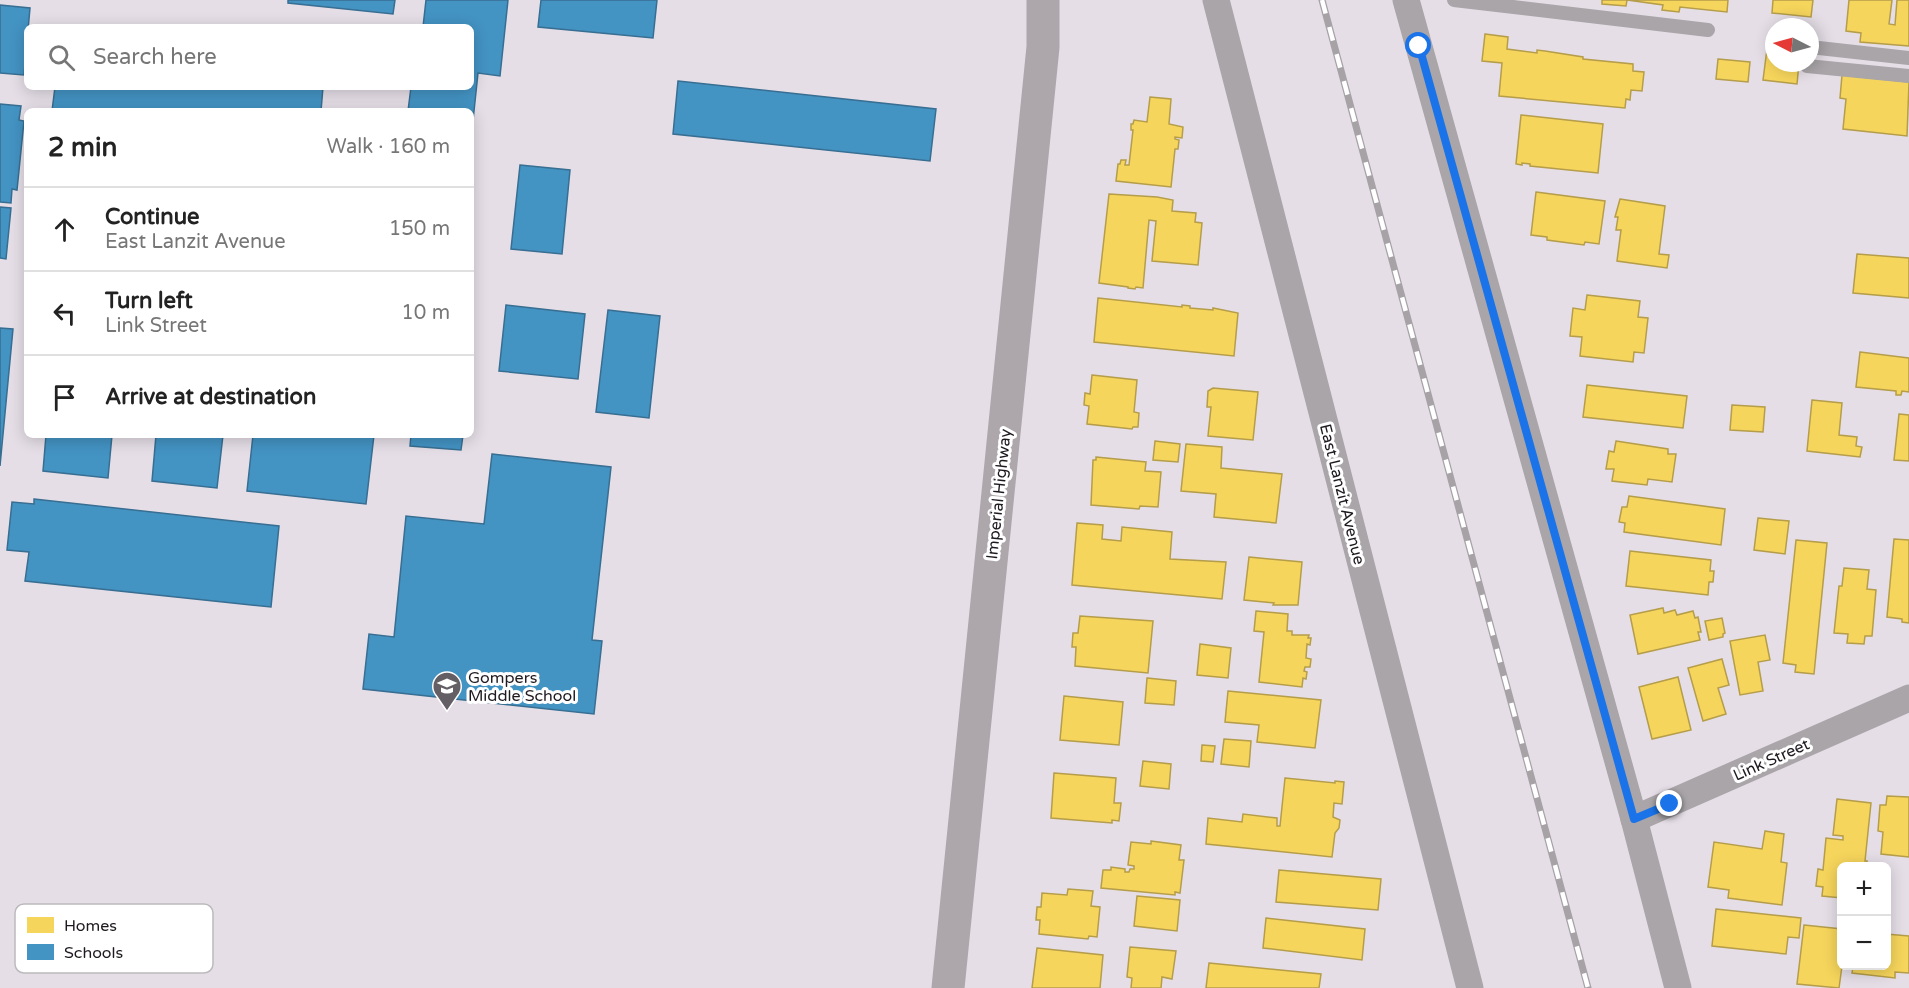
<!DOCTYPE html>
<html lang="en">
<head>
<meta charset="utf-8">
<style>
  body { margin:0; font-family:"Varela Round",sans-serif; background:#f6f6f6; color:#222 }
  .controls { position:absolute; right:18px; bottom:18px; display:grid; overflow:hidden; border-radius:9px; box-shadow:0 3px 15px #0003 }
  .controls button { width:54px; height:54px; display:grid; place-items:center; padding:0; border:0; border-bottom:2px solid #e0e0e0; background:#fff; color:#222; font:30px sans-serif }
  .compass { position:absolute; left:1765px; top:18px; width:54px; height:54px; border-radius:50%; background:#fff; box-shadow:0 3px 15px #0003; rotate:276deg }
  .stop { position:absolute; width:18px; height:18px; margin:-14px; border:4px solid #1a73e8; border-radius:50%; background:#fff }
  .stop.end { background:#1a73e8; border-color:#fff; box-shadow:0 2px 6px #0008 }
  .list { margin:0; padding:0; list-style:none }
  h2 { display:flex; justify-content:space-between; align-items:center; height:78px; margin:0; padding:0 24px; font-size:26px }
  h2 small { font-size:20px; font-weight:400; color:#767676 }
  .list li { display:grid; grid-template-columns:39px 1fr auto; gap:18px; align-items:center; box-sizing:border-box; height:84px; padding:0 24px; border-top:2px solid #e0e0e0 }
  .list b { display:block; font-size:22px; white-space:nowrap }
  .list p { margin:0; font-size:20px; white-space:nowrap; color:#767676 }
  .list em { font-size:20px; font-style:normal; color:#767676 }
  .icon { flex:none; width:33px; height:33px; fill:none; stroke:currentColor; stroke-width:2; stroke-linecap:round; stroke-linejoin:round }
  .map { position:relative; flex:none; width:1909px; height:988px; overflow:hidden }
  .search { position:absolute; background:#fff; box-shadow:0 3px 15px #0003; left:24px; top:24px; width:450px; height:66px; display:flex; align-items:center; gap:15px; box-sizing:border-box; padding:0 21px; border-radius:9px; color:#767676; font-size:22px }
  .panel { position:absolute; background:#fff; box-shadow:0 3px 15px #0003; left:24px; top:108px; width:450px; height:330px; border-radius:9px }
  .map>svg:first-child { display:block }
</style>
</head>
<body>
<div class="map">
<svg width="1909" height="988" viewBox="0 0 1909 988">
  <rect width="100%" height="100%" fill="#e5dee7"/>
  <g fill="#f6d55c" stroke="#b59d4a" stroke-width="1.5">
    <path d="M1602,0H1728L1727,12L1680,7L1679,12L1662,10L1663,5L1627,0L1626,6L1602,4Z"/>
    <path d="M1773,0H1813L1811,17L1772,13Z"/>
    <path d="M1849,0H1892L1889,24L1895,25L1897,0H1909V46L1860,42L1861,33L1846,31Z"/>
    <path d="M1485,34L1508,37L1507,49L1537,53V50L1545,51L1583,57V59L1633,64V71L1644,72L1642,91L1631,90L1630,100L1626,99L1625,108L1499,96L1502,63L1482,61Z"/>
    <path d="M1767,49L1774,50V63H1799L1797,84L1763,80Z"/>
    <path d="M1718,59L1750,62L1748,82L1716,79Z"/>
    <path d="M1842,75L1909,82L1907,136L1843,129L1846,99L1840,98Z"/>
    <path d="M1150,97L1171,99L1169,124L1183,127L1182,138L1175,137V139L1179,140L1178,149H1175L1171,187L1116,181L1118,164H1120L1121,160H1126L1125,165H1129L1133,130H1131V124H1133L1134,120L1147,122Z"/>
    <path d="M1521,115L1603,124L1598,173L1530,166V164L1522,163V165L1516,164Z"/>
    <path d="M1536,192L1605,201L1599,244L1585,242L1584,245L1547,240V237L1531,235Z"/>
    <path d="M1109,194L1157,197L1173,200L1172,211L1196,213L1195,222L1202,223L1198,265L1152,261L1156,221L1149,220L1143,288L1136,287L1135,289L1128,288V287L1099,283Z"/>
    <path d="M1620,199L1665,206L1659,254L1669,255L1667,268L1617,261L1621,230H1616L1618,217H1615Z"/>
    <path d="M1857,254L1909,258V298L1853,293Z"/>
    <path d="M1587,295L1640,301L1638,317L1648,318L1644,353L1634,352L1633,362L1580,356L1582,337L1570,336L1573,308L1585,310Z"/>
    <path d="M1098,298L1182,307V305L1190,306V308L1213,310V308L1238,313L1234,356L1094,342Z"/>
    <path d="M1860,352L1909,358V392L1902,391L1901,395H1896V391L1856,387Z"/>
    <path d="M1092,375L1137,380L1134,412L1139,413L1138,427H1133L1132,429L1087,424L1089,406L1084,405L1085,393L1090,394Z"/>
    <path d="M1587,385L1687,396L1683,428L1583,417Z"/>
    <path d="M1213,388L1258,392L1253,440L1208,436L1211,407H1207L1208,391Z"/>
    <path d="M1812,400L1842,403L1839,435L1857,437L1856,446L1862,447L1860,457L1807,451Z"/>
    <path d="M1732,405L1765,407L1763,432L1730,430Z"/>
    <path d="M1899,414L1909,415V461L1894,460Z"/>
    <path d="M1155,441L1180,444L1178,462L1153,460Z"/>
    <path d="M1616,441L1668,449V454H1676L1672,482L1648,479L1647,485L1612,481L1614,469H1606L1609,451L1614,452Z"/>
    <path d="M1186,444L1222,447L1221,468L1282,474L1276,523L1214,517L1216,494L1181,491Z"/>
    <path d="M1096,457L1146,462L1145,471L1161,472L1158,507L1140,506L1139,509L1091,505L1093,460H1096Z"/>
    <path d="M1629,496L1725,509L1721,545L1624,532L1625,523L1619,522L1622,507H1627Z"/>
    <path d="M1758,518L1789,521L1785,554L1754,550Z"/>
    <path d="M1077,523L1103,525L1102,539L1121,541L1122,527L1172,532L1170,559L1226,562L1222,599L1072,585Z"/>
    <path d="M1894,539L1909,540V623L1902,622V619L1887,617Z"/>
    <path d="M1796,540L1827,543L1814,674L1795,672L1796,665L1783,663Z"/>
    <path d="M1630,551L1711,560L1710,571H1714L1713,582H1709L1708,595L1626,586Z"/>
    <path d="M1249,557L1302,562L1298,605H1273L1274,603L1244,600Z"/>
    <path d="M1844,568L1869,570L1867,589L1876,590L1872,636H1865L1864,644L1847,643L1848,634L1834,633L1839,586H1842Z"/>
    <path d="M1663,608L1664,613L1675,610L1677,615L1693,611L1695,618L1698,617L1701,632H1698L1700,640L1638,654L1630,615Z"/>
    <path d="M1256,611L1288,614L1287,631H1292V635H1309L1308,638H1311L1310,645L1307,644L1306,658L1311,659L1310,667H1305L1304,671L1307,672L1306,679L1303,678L1302,687L1259,682L1264,632L1254,631Z"/>
    <path d="M1080,616L1153,621L1148,673L1075,666L1076,647H1072L1073,633H1078Z"/>
    <path d="M1722,618L1725,633L1723,634V637L1709,640L1705,621Z"/>
    <path d="M1765,635L1770,660L1758,662L1763,691L1740,695L1730,641Z"/>
    <path d="M1200,644L1231,648L1228,678L1197,675Z"/>
    <path d="M1722,659L1729,685L1718,688L1726,714L1703,721L1688,668Z"/>
    <path d="M1678,677L1691,730L1652,739L1639,687Z"/>
    <path d="M1147,678L1176,681L1174,705L1145,703Z"/>
    <path d="M1228,691L1321,700L1315,748L1257,742L1259,725L1225,722Z"/>
    <path d="M1064,696L1123,702L1119,745L1060,740Z"/>
    <path d="M1224,739L1251,741L1249,767L1221,764Z"/>
    <path d="M1202,745L1215,746L1213,762L1201,761Z"/>
    <path d="M1143,761L1171,764L1169,789L1140,786Z"/>
    <path d="M1054,773L1116,778L1114,803H1121L1119,821L1112,820V823L1051,818Z"/>
    <path d="M1285,778L1335,783V781L1344,782L1342,804L1334,803L1333,817L1340,820L1339,828L1335,833L1332,857L1206,844L1208,818L1242,822L1243,814L1277,818V826H1280Z"/>
    <path d="M1887,796L1909,797V857L1881,854L1883,832L1878,831L1880,805H1886Z"/>
    <path d="M1837,799L1871,803L1865,861H1867V866H1842V898L1822,896L1823,887L1816,886L1818,869L1823,870L1826,838L1843,840V836L1833,835Z"/>
    <path d="M1765,831L1784,834L1781,862L1787,863L1782,905L1728,898L1729,890L1708,887L1714,842L1762,849Z"/>
    <path d="M1151,841L1181,845L1179,860H1184L1180,893L1175,892V895L1101,888L1103,870H1111V867L1125,869V872H1129L1130,869H1134V866L1128,865L1131,842L1151,844Z"/>
    <path d="M1279,870L1381,879L1378,910L1276,902Z"/>
    <path d="M1068,889L1093,891L1091,906L1100,907L1097,937L1089,936L1088,939L1039,934L1040,920H1036L1037,907H1041L1042,893L1067,895Z"/>
    <path d="M1137,896L1180,900L1177,931L1134,926Z"/>
    <path d="M1716,909L1801,918L1799,938L1788,937L1786,954L1712,946Z"/>
    <path d="M1266,918L1365,929L1362,960L1263,948Z"/>
    <path d="M1804,925L1842,929V966L1839,988L1797,984Z"/>
    <path d="M1886,934L1909,936V973L1895,972V978L1852,973L1853,967L1842,966H1886Z"/>
    <path d="M1130,947L1176,951L1172,979L1162,977L1161,988H1131L1132,978L1127,977Z"/>
    <path d="M1037,948L1103,955L1100,988H1032Z"/>
    <path d="M1209,963L1321,974L1319,988H1206Z"/>
  </g>
  <g fill="#4393c3" stroke="#386e92" stroke-width="1.5">
    <path d="M288,0H395L393,14L288,3Z"/>
    <path d="M426,0H508L500,76L478,73L472,130L471,111H408L411,87H471V27H423Z"/>
    <path d="M541,0H657L653,38L538,27Z"/>
    <path d="M0,5L30,8L24,75L0,73Z"/>
    <path d="M678,81L936,109L930,161L673,134Z"/>
    <path d="M55,87H323L321,111H52Z"/>
    <path d="M0,104L21,106L19,120L24,121L17,190L12,189L11,203L0,202Z"/>
    <path d="M520,165L570,170L562,254L511,249Z"/>
    <path d="M0,207L11,208L6,259L0,258Z"/>
    <path d="M506,305L585,314L578,379L499,371Z"/>
    <path d="M608,310L660,316L649,418L596,412Z"/>
    <path d="M0,328L13,329L0,466Z"/>
    <path d="M46,435H112L108,478L43,471Z"/>
    <path d="M156,435H223L217,488L152,481Z"/>
    <path d="M253,435H374L366,504L247,491Z"/>
    <path d="M411,435H463L461,450L410,446Z"/>
    <path d="M492,454L611,467L592,640L602,641L594,714L363,689L369,634L394,637L406,516L484,524Z"/>
    <path d="M34,499L279,526L271,607L25,581L29,552L7,550L12,502L34,504Z"/>
  </g>
  <g fill="none" stroke-linecap="round" stroke-linejoin="round">
    <g stroke="#a9a5a8" stroke-width="14">
      <path d="M1454,0L1708,30"/>
      <path d="M1810,47L1909,58"/>
      <path d="M1807,66L1909,76"/>
    </g>
    <g stroke="#a9a5a8" stroke-width="27">
      <path d="M1216,0L1470,988"/>
      <path d="M1406,0L1634,819L1678,988"/>
      <path d="M1634,819L1909,698"/>
    </g>
    <path stroke="#ada7ac" stroke-width="33" d="M948,988L1043,47V0"/>
    <g stroke="#a6a2a6" stroke-width="7">
      <path id="rail" d="M1322,0L1588,988"/>
    </g>
    <use href="#rail" stroke="#fff" stroke-width="4.5" stroke-dasharray="14" stroke-linecap="butt"/>
  </g>
  <g fill="none" stroke-linecap="round" stroke-linejoin="round">
    <path stroke="#1a73e8" stroke-width="8" d="M1419,46L1634,819L1670,804"/>
  </g>
  <defs>
    <g id="school-pin" transform="scale(1.5)"><path d="M0 17L-7.5 6A9.5 9.5 0 1 1 7.5 6Z" fill="#645e65" stroke="#fff"/><path d="M0-5L7-2L0 1L-7-2ZM-4 1L0 2.5L4 1V4Q0 6-4 4Z" fill="#fff"/></g>
  </defs>
  <g fill-rule="evenodd">
    <use href="#school-pin" x="447" y="686"/>
  </g>
  <g text-anchor="middle" stroke-width="6" stroke-linejoin="round" paint-order="stroke">
    <g font-size="16" fill="#1e191f" stroke="#fff">
      <text transform="translate(998 494) rotate(-84)" y="6">Imperial Highway</text>
      <text transform="translate(1343 494) rotate(76)" y="6">East Lanzit Avenue</text>
      <text transform="translate(1771 759) rotate(-24)" y="6">Link Street</text>
    </g>
    <g font-size="16" fill="#1e191f" stroke="#fff" text-anchor="start">
      <text x="468" y="683">Gompers<tspan x="468" dy="18">Middle School</tspan></text>
    </g>
  </g>
  <rect x="15" y="904" width="198" height="69" rx="9" fill="#fff" stroke="#bcbabc" stroke-width="1.5"/>
  <rect x="27" y="917" width="27" height="16" fill="#f6d55c"/>
  <rect x="27" y="944" width="27" height="16" fill="#4393c3"/>
  <g font-size="16" fill="#1e191f">
    <text x="64" y="931">Homes</text>
    <text x="64" y="958">Schools</text>
  </g>
</svg>
<div class="controls">
<button>+</button>
<button>−</button>
</div>
<svg class="compass" viewBox="-18 -18 36 36"><path d="M0-13l5 13h-10z" fill="#e53935"/><path d="M0 13l5-13h-10z" fill="#767676"/></svg>
<div class="stop" style="left:1419px;top:46px"></div>
<div class="stop end" style="left:1670px;top:804px"></div>
<div class="search"><svg class="icon" aria-label="search" viewBox="0 0 24 24"><circle cx="10" cy="10" r="6"/><path d="M15 15l6 6"/></svg>Search here</div>
<section class="panel">
<h2>2 min<small>Walk · 160 m</small></h2>
<ul class="list">
<li><svg class="icon" aria-label="ahead" viewBox="0 0 24 24"><path d="M12 20V5M6 11l6-6 6 6"/></svg><div><b>Continue</b><p>East Lanzit Avenue</p></div><em>150 m</em></li>
<li><svg class="icon" aria-label="left" viewBox="0 0 24 24"><path d="M17 20v-9H6M10 6l-5 5 5 5"/></svg><div><b>Turn left</b><p>Link Street</p></div><em>10 m</em></li>
<li><svg class="icon" aria-label="arrive" viewBox="0 0 24 24"><path d="M6 21V4h12l-3 4 3 4H6"/></svg><div><b>Arrive at destination</b></div></li>
</ul>
</section>
</div>
</body>
</html>
